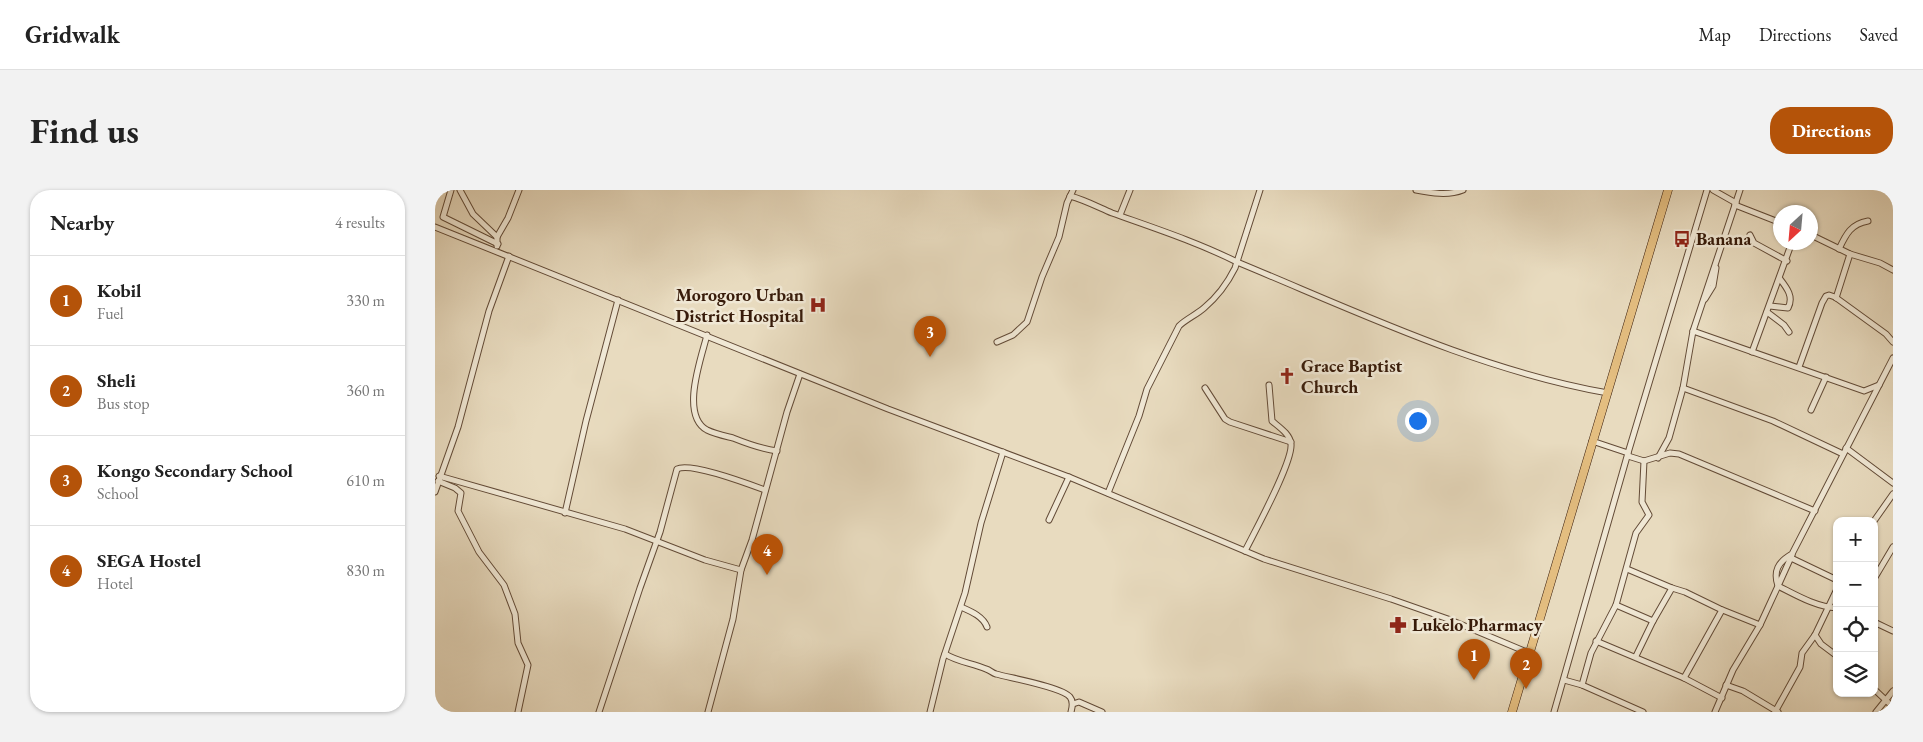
<!DOCTYPE html>
<html lang="en">
<head>
<meta charset="utf-8">
<style>
  body { margin:0; font-family:"EB Garamond",serif; background:#f2f2f2; color:#222 }
  .controls { position:absolute; right:15px; bottom:15px; display:grid; overflow:hidden; border-radius:10px; box-shadow:0 1px 4px #0004 }
  .controls button { width:45px; height:45px; display:grid; place-items:center; padding:0; border:0; border-bottom:1px solid #e0e0e0; background:#fff; color:#222; font:25px sans-serif }
  .compass { position:absolute; left:1338px; top:15px; width:45px; height:45px; border-radius:50%; background:#fff; box-shadow:0 1px 4px #0004; rotate:206deg }
  .you { position:absolute; left:982px; top:230px; width:18px; height:18px; margin:-12px; border:4px solid #fff; border-radius:50%; background:#1a73e8; box-shadow:0 0 0 8px #1a73e833 }
  .badge { display:grid; place-items:center; width:32px; height:32px; border-radius:50%; background:#b45309; color:#fff; font-size:16px; font-weight:700 }
  .pin { position:absolute; translate:-50% -41px; filter:drop-shadow(0 1px 2px #0008) }
  .pin::after { content:''; position:absolute; top:26px; width:18px; height:15px; background:inherit; clip-path:polygon(0 0,100% 0,50% 100%) }
  .list { margin:0; padding:0; list-style:none }
  h2 { display:flex; justify-content:space-between; align-items:center; height:65px; margin:0; padding:0 20px; font-size:21px }
  h2 small { font-size:16px; font-weight:400; color:#767676 }
  .list li { display:grid; grid-template-columns:32px 1fr auto; gap:15px; align-items:center; box-sizing:border-box; height:90px; padding:0 20px; border-top:1px solid #e0e0e0 }
  .list b { display:block; font-size:19px; white-space:nowrap }
  .list p { margin:0; font-size:16px; white-space:nowrap; color:#767676 }
  .list em { font-size:16px; font-style:normal; color:#767676 }
  .icon { flex:none; width:28px; height:28px; fill:none; stroke:currentColor; stroke-width:2; stroke-linecap:round; stroke-linejoin:round }
  .map { position:relative; flex:none; width:1458px; height:522px; overflow:hidden; border-radius:20px }
  header { display:flex; align-items:center; gap:30px; box-sizing:border-box; height:70px; padding:0 25px; background:#fff; border-bottom:1px solid #e0e0e0 }
  header strong { font-size:24px }
  nav { display:flex; gap:28px; margin-inline-start:auto; font-size:18px }
  .intro { display:flex; align-items:center; justify-content:space-between; box-sizing:border-box; height:120px; padding:0 30px }
  h1 { margin:0; font-size:35px }
  .button { padding:12px 22px; border-radius:20px; background:#b45309; color:#fff; font-size:18px; font-weight:700 }
  main { display:flex; gap:30px; padding:0 30px }
  aside { flex:1; background:#fff; border-radius:20px; box-shadow:0 1px 4px #0004 }
  .map>svg:first-child { display:block }
</style>
</head>
<body>
<header>
<strong>Gridwalk</strong>
<nav><a>Map</a><a>Directions</a><a>Saved</a></nav>
</header>
<div class="intro"><h1>Find us</h1><a class="button">Directions</a></div>
<main>
<aside>
<h2>Nearby<small>4 results</small></h2>
<ul class="list">
<li><span class="badge">1</span><div><b>Kobil</b><p>Fuel</p></div><em>330 m</em></li>
<li><span class="badge">2</span><div><b>Sheli</b><p>Bus stop</p></div><em>360 m</em></li>
<li><span class="badge">3</span><div><b>Kongo Secondary School</b><p>School</p></div><em>610 m</em></li>
<li><span class="badge">4</span><div><b>SEGA Hostel</b><p>Hotel</p></div><em>830 m</em></li>
</ul>
</aside>
<div class="map">
<svg width="1458" height="522" viewBox="0 0 1458 522">
  <rect width="100%" height="100%" fill="#e8dbbf"/>
  <filter id="stains"><feTurbulence type="fractalNoise" baseFrequency=".004" numOctaves="4"/><feColorMatrix values="0 0 0 0 .2 0 0 0 0 .09 0 0 0 0 .02 0 0 0 .5 -.17"/></filter>
  <radialGradient id="worn" r=".72"><stop offset=".6" stop-color="#630" stop-opacity="0"/><stop offset="1" stop-color="#630" stop-opacity=".3"/></radialGradient>
  <g fill="none" stroke-linecap="round" stroke-linejoin="round">
    <g stroke="#634b37" stroke-width="7">
      <g id="minor">
        <path d="M16,0L8,27L63,54"/>
        <path d="M25,0L38,24L62,47"/>
        <path d="M981,0C996,3 1013,6 1028,0"/>
        <path d="M1278,0L1301,13"/>
        <path d="M635,6C650,10 663,17 677,23C719,38 762,52 802,72C923,122 1043,180 1173,203"/>
        <path d="M1300,15L1346,33"/>
        <path d="M685,25L695,0"/>
        <path d="M0,37L453,219L634,287L829,369L956,409L1013,429L1094,463"/>
        <path d="M1315,45L1319,53L1352,71"/>
        <path d="M1376,45L1415,64L1445,73L1458,80"/>
        <path d="M62,56V47L73,28L84,0"/>
        <path d="M1404,59C1411,44 1416,34 1433,31"/>
        <path d="M1401,108L1415,64"/>
        <path d="M1270,109L1278,96L1281,78"/>
        <path d="M1335,116L1353,118C1359,107 1352,98 1345,89"/>
        <path d="M1332,122L1349,135L1354,142"/>
        <path d="M1258,141L1429,201L1444,195"/>
        <path d="M272,145C266,169 245,225 272,240C280,244 290,246 298,248C313,254 327,259 342,261"/>
        <path d="M562,152L578,145L592,132L607,87L624,47L632,13L638,0"/>
        <path d="M1317,162L1357,52"/>
        <path d="M1364,177L1387,113L1391,106L1394,105L1400,107L1451,144L1458,152"/>
        <path d="M770,198L790,229L795,232L856,252"/>
        <path d="M1248,198L1338,231L1408,264"/>
        <path d="M1376,220L1391,187"/>
        <path d="M1157,251L1193,263"/>
        <path d="M1411,258L1458,293"/>
        <path d="M1193,266L1209,271L1235,263L1244,264L1380,321"/>
        <path d="M1223,268L1234,248L1248,198L1258,141L1305,0"/>
        <path d="M4,286L190,339L270,370L306,380"/>
        <path d="M3,291L20,298L26,303L23,321L44,362L69,395L80,424L83,453L93,475L83,522"/>
        <path d="M0,302L23,237L54,121L74,66"/>
        <path d="M673,303L704,226L712,199L744,136C751,129 761,125 769,118C781,108 793,92 800,78L825,0"/>
        <path d="M130,323L151,231L183,110"/>
        <path d="M614,330L634,287"/>
        <path d="M1439,331L1458,304"/>
        <path d="M810,361C820,341 858,272 856,254C855,244 844,237 837,231L834,195"/>
        <path d="M1357,365L1343,396C1361,405 1381,417 1402,418"/>
        <path d="M1356,368L1402,390"/>
        <path d="M1192,379L1237,398L1250,402L1285,419L1325,435"/>
        <path d="M1439,389L1458,357"/>
        <path d="M1181,415L1218,431"/>
        <path d="M526,417C535,421 548,426 552,437"/>
        <path d="M1439,432L1458,441"/>
        <path d="M1380,445L1386,454L1402,466"/>
        <path d="M1161,451L1249,488L1287,508"/>
        <path d="M510,464C523,472 537,473 551,479C555,480 557,483 561,484C575,488 627,497 635,507C639,512 637,517 636,522"/>
        <path d="M1201,466L1218,431L1237,398"/>
        <path d="M1249,488L1287,420"/>
        <path d="M1129,490L1147,495L1208,522"/>
        <path d="M1147,495L1156,463L1181,415L1201,343L1214,325L1207,312L1209,271"/>
        <path d="M1291,495L1308,501L1343,522"/>
        <path d="M1439,499L1458,517"/>
        <path d="M638,514L644,512L667,522"/>
        <path d="M164,522L205,398L225,342L242,279C255,272 314,294 330,300"/>
        <path d="M273,522L298,429L306,380L317,350L352,222L365,184"/>
        <path d="M495,522L508,469L530,403L546,333L568,262"/>
        <path d="M1119,522L1193,263L1272,0"/>
        <path d="M1280,522L1298,480L1325,435L1343,396C1338,381 1343,372 1357,364L1458,168"/>
        <path d="M1340,522L1365,477L1367,463L1380,445L1402,399"/>
        <path d="M1441,522L1458,501"/>
      </g>
    </g>
    <g stroke="#371b0a" stroke-width="9">
      <path id="highway" d="M1077,522L1233,0"/>
    </g>
    <use href="#minor" stroke="#f0e8d5" stroke-width="5"/>
    <use href="#highway" stroke="#e4be80" stroke-width="8"/>
  </g>
  <defs>
    <g id="bus-bare" transform="scale(1.35)"><path d="M-5-6H5V4H4V6H2V4H-2V6H-4V4H-5ZM-3.5-4V0h7V-4ZM-3.5 1.2v1.5H-2V1.2ZM2 1.2v1.5H3.5V1.2Z" fill="#8f2418" stroke="#f0e8d5" stroke-width="2.5" paint-order="stroke"/></g>
    <g id="hospital-bare" transform="scale(1.35)"><path d="M-5-5h3v3.5h4V-5h3V5h-3V1.5h-4V5h-3Z" fill="#8f2418" stroke="#f0e8d5" stroke-width="2.5" paint-order="stroke"/></g>
    <g id="church-bare" transform="scale(1.35)"><path d="M-1.2-6h2.4v3.5h3.3v2.4h-3.3V6h-2.4V-.1h-3.3v-2.4h3.3Z" fill="#8f2418" stroke="#f0e8d5" stroke-width="2.5" paint-order="stroke"/></g>
    <g id="pharmacy-bare" transform="scale(1.35)"><path d="M-2-6h4v4h4v4h-4v4h-4v-4h-4v-4h4Z" fill="#8f2418" stroke="#f0e8d5" stroke-width="2.5" paint-order="stroke"/></g>
  </defs>
  <g fill-rule="evenodd">
    <use href="#bus-bare" x="1247" y="49"/>
    <use href="#hospital-bare" x="383" y="115"/>
    <use href="#church-bare" x="852" y="186"/>
    <use href="#pharmacy-bare" x="963" y="435"/>
  </g>
  <g text-anchor="middle" stroke-width="5" stroke-linejoin="round" paint-order="stroke">
    <g font-size="18" font-weight="bold" fill="#371b0a" stroke="#f0e8d5" text-anchor="start">
      <text x="1261" y="55">Banana</text>
      <text x="369" y="111" text-anchor="end">Morogoro Urban<tspan x="369" dy="21">District Hospital</tspan></text>
      <text x="866" y="182">Grace Baptist<tspan x="866" dy="21">Church</tspan></text>
      <text x="977" y="441">Lukelo Pharmacy</text>
    </g>
  </g>
  <rect width="100%" height="100%" filter="url(#stains)"/>
  <rect width="100%" height="100%" fill="url(#worn)"/>
</svg>
<div class="controls">
<button>+</button>
<button>−</button>
<button><svg class="icon" aria-label="locate" viewBox="0 0 24 24"><circle cx="12" cy="12" r="6"/><path d="M12 2v4M12 18v4M2 12h4M18 12h4"/></svg></button>
<button><svg class="icon" aria-label="layers" viewBox="0 0 24 24"><path d="M12 4l9 5-9 5-9-5zM3 14l9 5 9-5"/></svg></button>
</div>
<svg class="compass" viewBox="-18 -18 36 36"><path d="M0-13l5 13h-10z" fill="#e53935"/><path d="M0 13l5-13h-10z" fill="#767676"/></svg>
<div class="you"></div>
<div class="pin badge" style="left:1039px;top:490px">1</div>
<div class="pin badge" style="left:1091px;top:499px">2</div>
<div class="pin badge" style="left:495px;top:167px">3</div>
<div class="pin badge" style="left:332px;top:385px">4</div>
</div>
</main>
</body>
</html>
